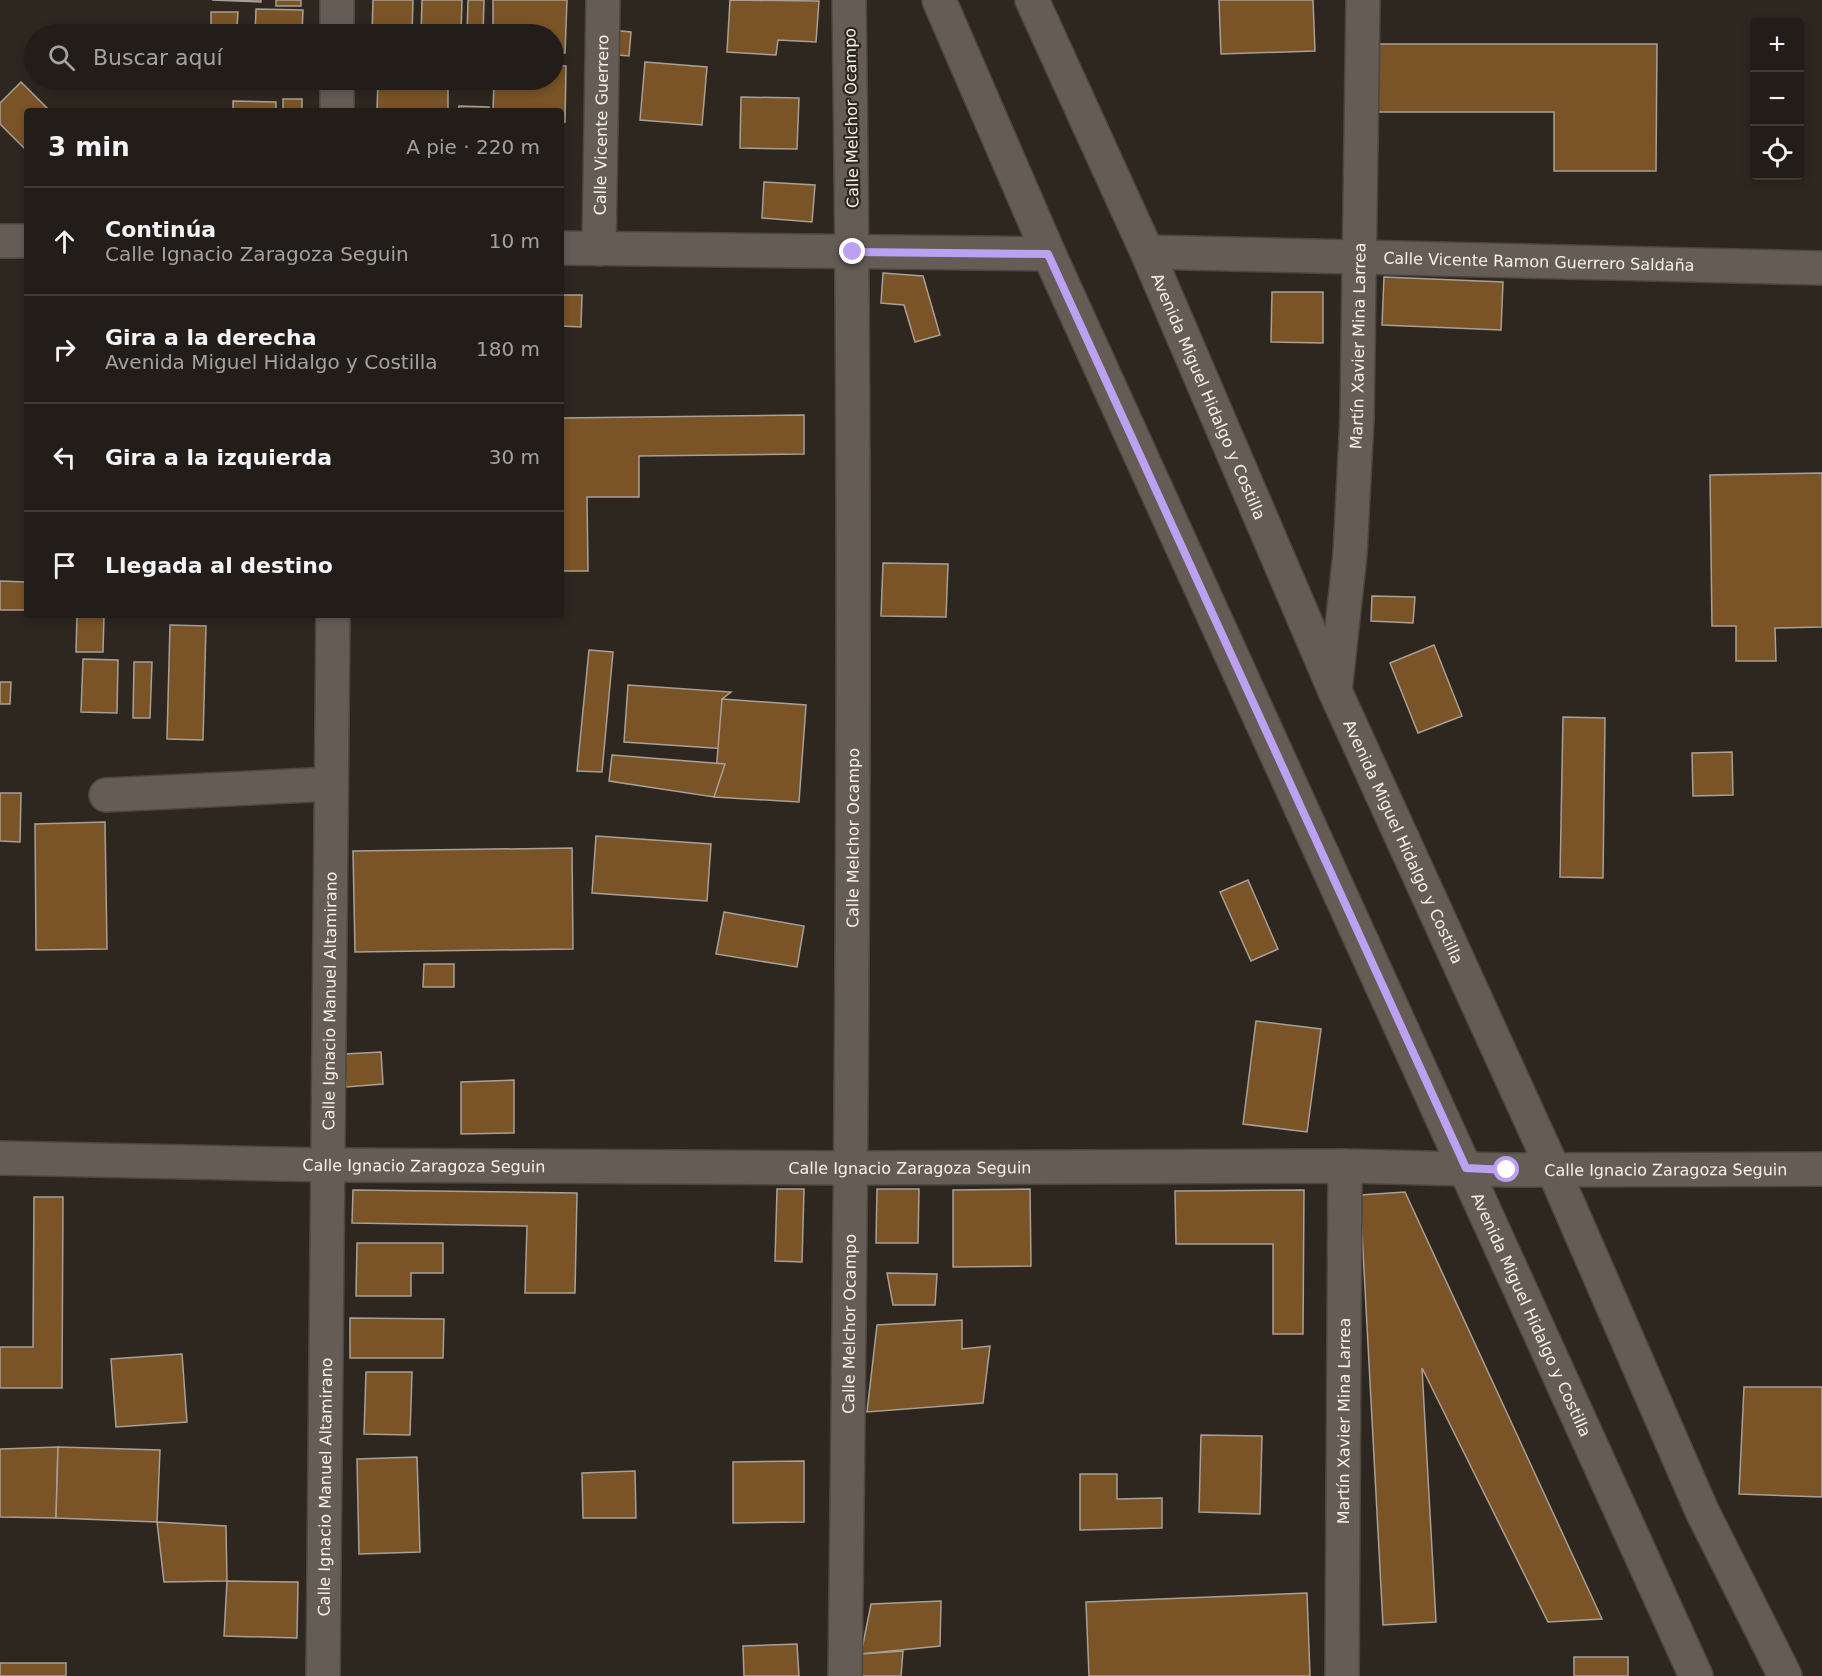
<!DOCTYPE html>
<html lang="es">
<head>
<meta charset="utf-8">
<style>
  body { margin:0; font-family:"DejaVu Sans",sans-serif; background:#2a2621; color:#f1f3f6 }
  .controls { position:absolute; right:18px; top:18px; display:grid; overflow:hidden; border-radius:6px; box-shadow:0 3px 9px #0003 }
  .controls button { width:54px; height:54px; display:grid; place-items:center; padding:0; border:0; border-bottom:2px solid #3f3b37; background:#221d18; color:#f1f3f6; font:30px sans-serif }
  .stop { position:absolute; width:18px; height:18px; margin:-14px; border:4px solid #bca0f2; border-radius:50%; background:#fff }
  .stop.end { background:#bca0f2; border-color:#fff; box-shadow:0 2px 6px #0008 }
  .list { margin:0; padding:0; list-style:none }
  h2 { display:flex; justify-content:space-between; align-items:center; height:78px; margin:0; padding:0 24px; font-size:26px }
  h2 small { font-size:20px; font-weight:400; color:#a2a2a2 }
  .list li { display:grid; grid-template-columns:39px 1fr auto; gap:18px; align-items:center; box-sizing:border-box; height:108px; padding:0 24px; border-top:2px solid #3f3b37 }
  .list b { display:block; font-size:22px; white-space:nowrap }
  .list p { margin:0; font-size:20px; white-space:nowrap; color:#a2a2a2 }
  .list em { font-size:20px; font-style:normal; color:#a2a2a2 }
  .icon { flex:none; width:33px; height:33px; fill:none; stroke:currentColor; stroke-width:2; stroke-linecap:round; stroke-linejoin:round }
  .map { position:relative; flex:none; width:1822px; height:1676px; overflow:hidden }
  .search { position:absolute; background:#221d18; box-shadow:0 3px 9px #0003; left:24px; top:24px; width:540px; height:66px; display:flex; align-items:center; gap:15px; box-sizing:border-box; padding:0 21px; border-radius:33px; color:#a2a2a2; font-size:22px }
  .panel { position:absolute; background:#221d18; box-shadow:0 3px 9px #0003; left:24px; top:108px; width:540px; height:510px; border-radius:6px }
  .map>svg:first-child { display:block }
</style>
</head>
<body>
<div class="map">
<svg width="1822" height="1676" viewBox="0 0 1822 1676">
  <rect width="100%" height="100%" fill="#2e2720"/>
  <g fill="#7a5327" stroke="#a8a097" stroke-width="1.5">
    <path d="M212,0H261V2Z"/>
    <rect x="276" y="0" width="25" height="6"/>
    <path d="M373,0H413L412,34H372Z"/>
    <path d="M422,0H462L461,34H421Z"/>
    <path d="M468,0H484L483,34H467Z"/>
    <path d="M493,0H567L565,53H554V34H493Z"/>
    <path d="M730,0L819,1L816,42L778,40L776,55L727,52Z"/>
    <path d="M1219,0H1313L1315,51L1221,54Z"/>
    <path d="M256,9L303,10L302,34H255Z"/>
    <path d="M211,12H238L237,26H211Z"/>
    <path d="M610,30L631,32L629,56L608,54Z"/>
    <path d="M1377,44H1657L1656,171H1554V112H1377Z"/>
    <path d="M645,62L707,67L702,125L640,120Z"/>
    <path d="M554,66H566L565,122H561V111H493L494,80H554Z"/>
    <path d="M252,80H302V86L252,84Z"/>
    <path d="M378,80H448V111H377Z"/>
    <path d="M21,82L50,111H27V151L0,124V103Z"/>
    <path d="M741,97L799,98L797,149L740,148Z"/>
    <rect x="283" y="99" width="19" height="12"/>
    <path d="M233,101L276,102V111H233Z"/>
    <path d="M459,106L489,107V111H458Z"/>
    <path d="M561,149H562L561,205Z"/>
    <path d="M764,182L815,185L812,222L762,218Z"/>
    <path d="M883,273L923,276L940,335L915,342L904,305L881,303Z"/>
    <path d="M1384,277L1503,282L1501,330L1382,325Z"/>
    <path d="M1272,292H1323V343L1271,342Z"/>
    <path d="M561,295H582L581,327L561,326Z"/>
    <path d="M804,415V454L639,456V497H587L588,571H561V418Z"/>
    <path d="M1822,473V627L1775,628L1776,661H1736V626H1712L1710,475Z"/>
    <path d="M883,563L948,564L946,617L881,616Z"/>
    <path d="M0,581L27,582V610H0Z"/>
    <path d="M1372,596L1415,597L1413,623L1371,621Z"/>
    <path d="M77,615L104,616L103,652H76Z"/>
    <path d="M170,625L206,626L203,740L167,739Z"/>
    <path d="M1434,645L1462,716L1418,733L1390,663Z"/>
    <path d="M589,650L613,652L602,772L577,771Z"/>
    <path d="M83,659L118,660L117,713L81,712Z"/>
    <path d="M134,662H152L150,718H133Z"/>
    <path d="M0,682H11L10,704H0Z"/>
    <path d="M628,685L731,692L722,699L727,749L624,742Z"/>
    <path d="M722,699L806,705L799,802L714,797Z"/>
    <path d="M1563,717L1605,718L1603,878L1560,877Z"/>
    <path d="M1732,752L1733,795L1693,796L1692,753Z"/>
    <path d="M612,755L725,764L714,797L609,781Z"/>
    <path d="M0,793H21L20,842L0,841Z"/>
    <path d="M105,822L107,949L36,950L35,824Z"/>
    <path d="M596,836L711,844L707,901L592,893Z"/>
    <path d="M572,848L573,949L355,952L353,851Z"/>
    <path d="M1248,880L1278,949L1251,961L1220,892Z"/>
    <path d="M724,912L804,926L797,967L716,954Z"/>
    <path d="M424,964H454V987H423Z"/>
    <path d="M1256,1021L1321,1029L1307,1132L1243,1124Z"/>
    <path d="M381,1052L383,1084L346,1087L344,1054Z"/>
    <path d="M514,1080V1133L461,1134V1082Z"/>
    <path d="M777,1189H804L802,1262L775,1261Z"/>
    <path d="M877,1189H919L918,1243H876Z"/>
    <path d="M1030,1189L1031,1266L953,1267V1190Z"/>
    <path d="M353,1190L577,1193L575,1293H525L527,1226L352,1223Z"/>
    <path d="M1304,1190L1303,1334H1273V1244H1176L1175,1191Z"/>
    <path d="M1405,1192L1602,1619L1548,1622L1422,1368L1436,1622L1383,1625L1360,1195Z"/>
    <path d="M34,1197H63L62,1388H0V1347H33Z"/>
    <path d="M357,1243H443V1273H411V1296H356Z"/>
    <path d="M887,1273L937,1274L935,1305H893Z"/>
    <path d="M350,1318L444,1319L443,1358H350Z"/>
    <path d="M962,1320V1349L990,1346L983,1403L867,1412L877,1325Z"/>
    <path d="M182,1354L187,1422L116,1427L111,1359Z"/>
    <path d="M366,1372H412L410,1435L364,1434Z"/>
    <path d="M1744,1387H1822V1497L1739,1494Z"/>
    <path d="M1201,1435L1262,1436L1260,1514L1199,1512Z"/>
    <path d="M58,1447L56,1518L0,1517V1449Z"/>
    <path d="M58,1447L160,1450L157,1522L56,1518Z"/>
    <path d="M417,1457L420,1552L359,1554L357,1459Z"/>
    <path d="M804,1461V1522L733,1523V1462Z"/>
    <path d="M635,1471L636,1518H583L582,1473Z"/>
    <path d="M1080,1474H1117V1499L1162,1498V1528L1080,1530Z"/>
    <path d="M157,1522L226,1526L227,1581L164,1582Z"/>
    <path d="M227,1581L298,1582L297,1638L224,1636Z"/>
    <path d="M1307,1593L1310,1676H1089L1086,1602Z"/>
    <path d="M941,1601L940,1646L861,1654L871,1604Z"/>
    <path d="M797,1644L799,1676H744L743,1646Z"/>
    <path d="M903,1651L901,1676H861V1654Z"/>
    <rect x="1574" y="1657" width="54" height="19"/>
    <rect x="0" y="1663" width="66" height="13"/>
  </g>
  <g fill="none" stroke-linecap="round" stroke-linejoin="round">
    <g stroke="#4b4640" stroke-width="36">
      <g id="minor">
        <path d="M337,34V0"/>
        <path d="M337,111V80"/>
        <path d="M0,241H27"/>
        <path d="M561,248L1049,254"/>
        <path id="s1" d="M599,249L603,0"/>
        <path id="s2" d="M1147,252L1822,268"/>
        <path id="s3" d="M1335,691L1350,554L1357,418L1363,0"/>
        <path d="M106,795L331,784"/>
        <path id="s4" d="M0,1158L328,1165L851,1168L1345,1166L1507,1170L1822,1169"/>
        <path id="s5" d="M323,1676L333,615"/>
        <path id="s6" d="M845,1676C852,1117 857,559 849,0"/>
        <path id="s7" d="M1342,1676L1345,1166"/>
      </g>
    </g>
    <g stroke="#4b4640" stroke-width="36">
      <g id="secondary">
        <path id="s8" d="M939,0L1049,254L1696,1676"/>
        <path id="s9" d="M1032,0L1147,252L1335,691L1553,1169L1702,1511L1785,1676"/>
      </g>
    </g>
    <use href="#minor" stroke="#655d55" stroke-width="33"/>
    <use href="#secondary" stroke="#655d55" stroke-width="33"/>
  </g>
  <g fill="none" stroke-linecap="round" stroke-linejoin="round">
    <path stroke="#bca0f2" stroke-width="8" d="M853,252L1048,254L1466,1168L1507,1170"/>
  </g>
  <g text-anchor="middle" stroke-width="4.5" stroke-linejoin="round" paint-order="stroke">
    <g font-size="16" fill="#f4f0eb" stroke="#2e2720">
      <text transform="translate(851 118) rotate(-91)" y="6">Calle Melchor Ocampo</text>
      <text dy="6" stroke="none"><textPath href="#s1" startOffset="124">Calle Vicente Guerrero</textPath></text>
      <text dy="6" stroke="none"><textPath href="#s2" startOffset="392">Calle Vicente Ramon Guerrero Saldaña</textPath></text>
      <text dy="6" stroke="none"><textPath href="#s3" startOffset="346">Martín Xavier Mina Larrea</textPath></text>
      <text dy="6" stroke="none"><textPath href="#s9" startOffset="434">Avenida Miguel Hidalgo y Costilla</textPath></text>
      <text dy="6" stroke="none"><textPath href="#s6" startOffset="838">Calle Melchor Ocampo</textPath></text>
      <text dy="6" stroke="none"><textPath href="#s9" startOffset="920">Avenida Miguel Hidalgo y Costilla</textPath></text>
      <text dy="6" stroke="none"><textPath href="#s5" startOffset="675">Calle Ignacio Manuel Altamirano</textPath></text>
      <text dy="6" stroke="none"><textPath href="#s4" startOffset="424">Calle Ignacio Zaragoza Seguin</textPath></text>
      <text dy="6" stroke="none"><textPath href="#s4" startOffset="910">Calle Ignacio Zaragoza Seguin</textPath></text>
      <text dy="6" stroke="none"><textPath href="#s4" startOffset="1666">Calle Ignacio Zaragoza Seguin</textPath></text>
      <text dy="6" stroke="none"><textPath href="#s8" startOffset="1442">Avenida Miguel Hidalgo y Costilla</textPath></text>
      <text dy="6" stroke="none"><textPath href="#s6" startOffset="352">Calle Melchor Ocampo</textPath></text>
      <text dy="6" stroke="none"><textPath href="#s7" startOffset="255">Martín Xavier Mina Larrea</textPath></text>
      <text dy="6" stroke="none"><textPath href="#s5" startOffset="189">Calle Ignacio Manuel Altamirano</textPath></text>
    </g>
  </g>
</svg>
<div class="controls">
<button>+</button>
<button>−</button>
<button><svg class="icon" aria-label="locate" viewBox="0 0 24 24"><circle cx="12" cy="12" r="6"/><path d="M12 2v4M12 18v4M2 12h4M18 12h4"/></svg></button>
</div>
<div class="stop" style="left:1507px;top:1170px"></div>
<div class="stop end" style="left:853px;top:252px"></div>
<div class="search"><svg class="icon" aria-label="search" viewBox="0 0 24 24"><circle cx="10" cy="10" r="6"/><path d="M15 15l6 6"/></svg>Buscar aquí</div>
<section class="panel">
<h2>3 min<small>A pie · 220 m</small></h2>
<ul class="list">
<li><svg class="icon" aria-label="ahead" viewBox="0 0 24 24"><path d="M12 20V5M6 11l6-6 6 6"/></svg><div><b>Continúa</b><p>Calle Ignacio Zaragoza Seguin</p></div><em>10 m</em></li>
<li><svg class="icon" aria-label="right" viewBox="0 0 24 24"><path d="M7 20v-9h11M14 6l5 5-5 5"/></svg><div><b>Gira a la derecha</b><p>Avenida Miguel Hidalgo y Costilla</p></div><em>180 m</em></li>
<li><svg class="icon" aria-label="left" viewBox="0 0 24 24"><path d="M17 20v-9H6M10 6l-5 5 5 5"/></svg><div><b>Gira a la izquierda</b></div><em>30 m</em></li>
<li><svg class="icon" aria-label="arrive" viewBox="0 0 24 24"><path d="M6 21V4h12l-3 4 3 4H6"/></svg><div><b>Llegada al destino</b></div></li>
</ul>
</section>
</div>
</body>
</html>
